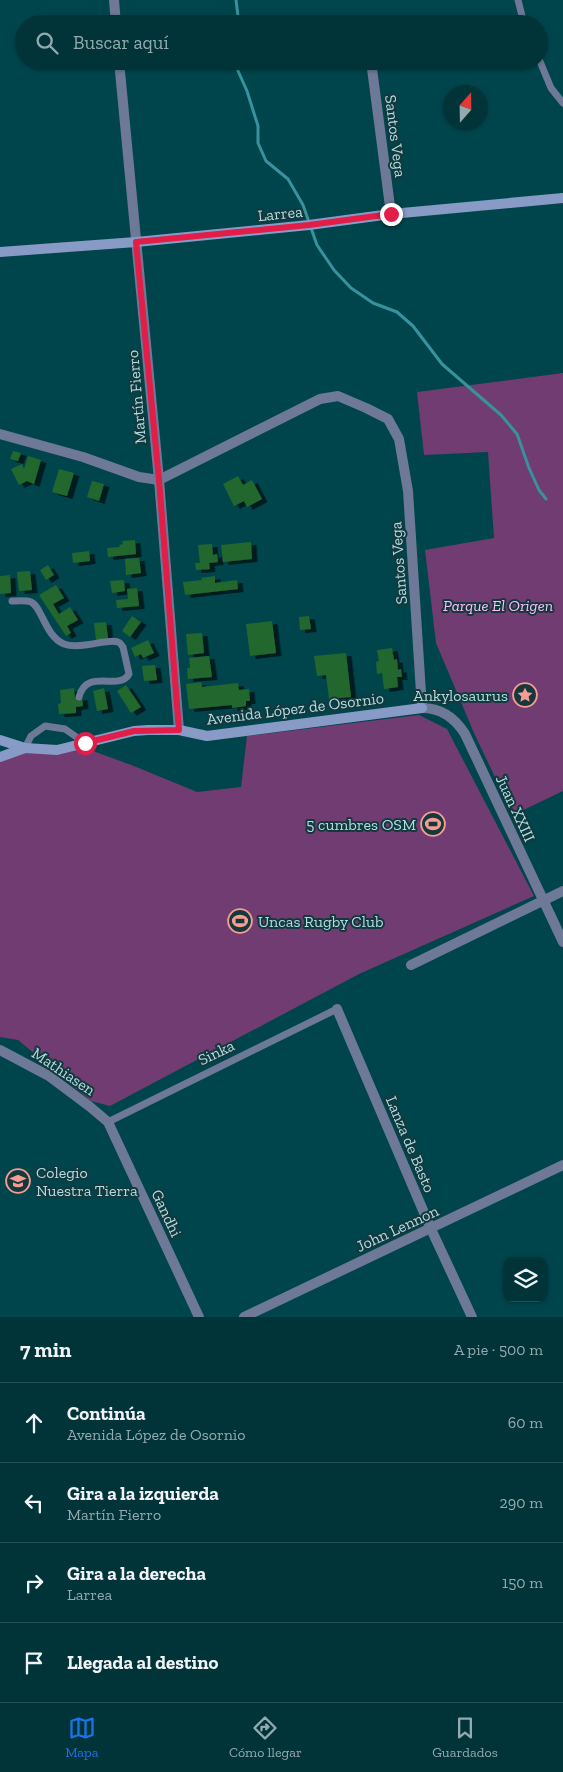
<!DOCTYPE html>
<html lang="es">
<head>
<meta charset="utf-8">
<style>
  body { margin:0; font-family:"Zilla Slab",serif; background:#0e3f44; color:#f1f3f6 }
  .controls { position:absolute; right:15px; bottom:15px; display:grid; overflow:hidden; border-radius:10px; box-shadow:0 1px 4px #0004 }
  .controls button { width:45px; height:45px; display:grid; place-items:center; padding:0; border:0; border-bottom:1px solid #224f53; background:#003439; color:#f1f3f6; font:25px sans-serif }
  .compass { position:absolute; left:443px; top:85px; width:45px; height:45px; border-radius:50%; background:#003439; box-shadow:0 1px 4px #0004; rotate:20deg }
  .stop { position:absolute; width:15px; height:15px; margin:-11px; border:4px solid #e11d48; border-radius:50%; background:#fff }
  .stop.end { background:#e11d48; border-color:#fff; box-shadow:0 1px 5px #0008 }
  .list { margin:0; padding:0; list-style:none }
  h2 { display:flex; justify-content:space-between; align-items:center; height:65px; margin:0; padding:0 20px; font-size:21px }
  h2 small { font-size:16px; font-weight:400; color:#95aaae }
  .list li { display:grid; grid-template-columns:32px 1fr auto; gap:15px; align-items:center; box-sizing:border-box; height:80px; padding:0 20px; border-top:1px solid #224f53 }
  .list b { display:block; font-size:19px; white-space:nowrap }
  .list p { margin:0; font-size:16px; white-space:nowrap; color:#95aaae }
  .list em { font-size:16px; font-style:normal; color:#95aaae }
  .icon { flex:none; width:28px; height:28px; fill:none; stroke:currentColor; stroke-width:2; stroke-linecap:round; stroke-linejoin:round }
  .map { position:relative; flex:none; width:563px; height:1317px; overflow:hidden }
  .search { position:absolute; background:#003439; box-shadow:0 1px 4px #0004; left:15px; right:15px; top:15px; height:55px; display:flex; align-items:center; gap:12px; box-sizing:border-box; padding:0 18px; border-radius:28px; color:#95aaae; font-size:19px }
  .sheet { height:385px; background:#003439 }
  nav { display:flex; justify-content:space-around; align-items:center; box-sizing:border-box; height:70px; border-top:1px solid #224f53; background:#003439; font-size:14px; color:#95aaae }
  nav a { display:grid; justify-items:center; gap:2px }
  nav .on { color:#1a73e8 }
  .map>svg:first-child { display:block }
</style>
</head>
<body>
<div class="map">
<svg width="563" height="1317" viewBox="0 0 563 1317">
  <defs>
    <filter id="shadow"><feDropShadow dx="5.5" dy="3" stdDeviation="0" flood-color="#0009"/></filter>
  </defs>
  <rect width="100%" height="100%" fill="#00454c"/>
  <g fill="#703c72">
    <path d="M563,373V791L513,815L474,733L436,643L425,550L494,538L488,452L424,455L417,392Z"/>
    <path d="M419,715L447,729L534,896L359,974L110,1106L91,1101L18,1040L0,1037V762L27,752L50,754L85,748L134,766L197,792L241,787L247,736Z"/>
  </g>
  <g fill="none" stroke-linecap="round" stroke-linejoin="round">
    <g stroke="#37929d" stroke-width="3">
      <path d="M236,0L239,24"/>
      <path d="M237,61L238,71L247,91L258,126V143L266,161L288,179L303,205L317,245L334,270L351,288L373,303L397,312L413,326L442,364L501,415L517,434L529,468L539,490L546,499"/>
    </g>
  </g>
  <g fill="#22672d" filter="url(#shadow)">
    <path d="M13,451L21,453L18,461L10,459Z"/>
    <path d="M28,456L41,460L34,484L27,481L19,485L11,469L22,464L24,469Z"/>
    <path d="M59,469L74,473L67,496L52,492Z"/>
    <path d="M238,476L243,485L252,480L262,499L247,507L244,501L234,506L223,484Z"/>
    <path d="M92,481L104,484L99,501L87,497Z"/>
    <path d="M135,540L136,554L108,557L107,548L120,547L119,545L123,544L122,541Z"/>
    <path d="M251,542L252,559L223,562L221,545Z"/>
    <path d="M212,544L213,555L217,554L218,562L209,563L210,569L196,570L195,563H200L198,545Z"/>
    <path d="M89,551L90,561L73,563L72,553Z"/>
    <path d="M139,558L141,573L126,575L125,559Z"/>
    <path d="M48,565L54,575L46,580L40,570Z"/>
    <path d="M30,571L32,590L19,591L17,572Z"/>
    <path d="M10,575L11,593L0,594V576Z"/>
    <path d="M215,576V583L237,580L238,589L185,595L183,582L202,580L201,578Z"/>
    <path d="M124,580L125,591L112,593L110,581Z"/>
    <path d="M56,585L64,598L53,604L59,614L70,607L78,620L67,626L71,633L66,636L39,595Z"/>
    <path d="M137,588L139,606L117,608L116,600L128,599L127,589Z"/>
    <path d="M132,616L141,622L130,637L122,631Z"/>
    <path d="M309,616L311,629L300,630L299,617Z"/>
    <path d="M272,621L276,653L250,656L246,624Z"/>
    <path d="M106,622L108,638L96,640L94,623Z"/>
    <path d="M202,633L204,653L188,655L186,634Z"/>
    <path d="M148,640L154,653L143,658L141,654L135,657L131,648Z"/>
    <path d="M392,648L394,660L397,659L398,670L401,669L402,677H397L398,687L384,689L382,673L377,674L376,662L379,661L377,650Z"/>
    <path d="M346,653L351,697L329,699L326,675L317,676L314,656Z"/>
    <path d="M209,656L212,677L188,679L187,668H190L189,658Z"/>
    <path d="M155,665L157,680L144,681L142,666Z"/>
    <path d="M201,682L202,687L238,683L239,690L249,689L250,701H246V706L232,708V705L189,709L186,684Z"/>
    <path d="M126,685L141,707L131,713L117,691Z"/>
    <path d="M74,688L75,698L82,697L83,706L76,707V713L59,714L58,704L61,703L60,690Z"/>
    <path d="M104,688L108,709L97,711L93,691Z"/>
  </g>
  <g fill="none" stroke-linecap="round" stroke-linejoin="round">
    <g stroke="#6d7996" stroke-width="7">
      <path d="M518,0L524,24"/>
      <path d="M539,59L551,88L563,103"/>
      <path d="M12,601C17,601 26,600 31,602C42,607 45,636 64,644C81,650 108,638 118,642C121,643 121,645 123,647L129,674C119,692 87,667 79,697"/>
      <path d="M25,748L31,736L45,726L65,729L85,743"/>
      <path d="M108,1122L337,1009"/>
    </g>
    <g stroke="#6d7996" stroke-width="10">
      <path d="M114,0L116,24"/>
      <path d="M119,61L159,480L179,730"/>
      <path d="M371,61L391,214"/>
      <path d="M0,434L83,457L139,477L159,480L320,399L338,396L366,408L388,419L399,439L408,491L422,708C441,708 455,718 465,734L563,942"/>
      <path d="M411,965L563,891"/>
      <path d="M337,1009L431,1229L472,1317"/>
      <path d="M0,1050L49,1076L89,1106L108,1122L199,1317"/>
      <path d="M244,1317L563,1165"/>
    </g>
    <g stroke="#889bc7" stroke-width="10">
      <path d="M0,252L136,242L309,225L391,214L563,198"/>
      <path d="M0,740L25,748L57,750L134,731L148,730H179L207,736L422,708"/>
      <path d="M0,757L25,748"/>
    </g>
  </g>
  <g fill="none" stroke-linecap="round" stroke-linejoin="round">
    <path stroke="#e11d48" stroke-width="6" d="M85,743L134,731L179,730L159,480L136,242L309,225L391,214"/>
  </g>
  <defs>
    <g id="sight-ring" transform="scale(1.25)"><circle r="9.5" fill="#15383c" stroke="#f59c93" stroke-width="1.5"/><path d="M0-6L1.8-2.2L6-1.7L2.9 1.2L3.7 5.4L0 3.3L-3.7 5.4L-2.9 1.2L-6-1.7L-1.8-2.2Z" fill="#f59c93"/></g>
    <g id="stadium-ring" transform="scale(1.25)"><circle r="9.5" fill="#15383c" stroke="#f59c93" stroke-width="1.5"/><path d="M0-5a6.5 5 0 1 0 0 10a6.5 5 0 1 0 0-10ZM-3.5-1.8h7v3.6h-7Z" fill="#f59c93"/></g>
    <g id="school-ring" transform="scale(1.25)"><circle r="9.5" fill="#15383c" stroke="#f59c93" stroke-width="1.5"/><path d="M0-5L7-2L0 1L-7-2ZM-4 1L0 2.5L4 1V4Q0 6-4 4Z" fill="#f59c93"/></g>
  </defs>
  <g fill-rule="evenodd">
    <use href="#sight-ring" x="525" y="695"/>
    <use href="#stadium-ring" x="433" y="824"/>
    <use href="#stadium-ring" x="240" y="921"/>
    <use href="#school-ring" x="18" y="1181"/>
  </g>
  <g text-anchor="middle" stroke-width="4" stroke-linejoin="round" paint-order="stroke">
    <g font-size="16" fill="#addee4" stroke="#15383c">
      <text transform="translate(396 136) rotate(83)" y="6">Santos Vega</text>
      <text transform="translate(280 213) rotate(-6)" y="6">Larrea</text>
      <text transform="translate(136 397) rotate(-95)" y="6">Martín Fierro</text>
      <text transform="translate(398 563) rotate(-94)" y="6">Santos Vega</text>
      <text transform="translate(295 708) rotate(-7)" y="6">Avenida López de Osornio</text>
      <text transform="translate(516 808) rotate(65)" y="6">Juan XXIII</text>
      <text transform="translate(216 1052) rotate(-26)" y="6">Sinka</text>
      <text transform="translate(64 1071) rotate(34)" y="6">Mathiasen</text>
      <text transform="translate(411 1144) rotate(67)" y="6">Lanza de Basto</text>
      <text transform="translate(167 1213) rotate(65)" y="6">Gandhi</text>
      <text transform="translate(397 1228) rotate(-25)" y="6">John Lennon</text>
    </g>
    <g font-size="16" font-style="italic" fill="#fcc0fc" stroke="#15383c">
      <text x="498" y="611">Parque El Origen</text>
    </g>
    <g font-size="16" fill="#addee4" stroke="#15383c" text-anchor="end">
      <text x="508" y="701">Ankylosaurus</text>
      <text x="416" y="830">5 cumbres OSM</text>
      <text x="258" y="927" text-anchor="start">Uncas Rugby Club</text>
      <text x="36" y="1178" text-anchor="start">Colegio<tspan x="36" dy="18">Nuestra Tierra</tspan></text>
    </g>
  </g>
</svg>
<div class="controls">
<button><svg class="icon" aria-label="layers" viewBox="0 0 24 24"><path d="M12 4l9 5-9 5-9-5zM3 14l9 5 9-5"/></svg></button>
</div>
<svg class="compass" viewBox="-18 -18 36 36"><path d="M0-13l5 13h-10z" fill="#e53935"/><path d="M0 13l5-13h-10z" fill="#95aaae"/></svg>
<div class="stop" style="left:85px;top:743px"></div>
<div class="stop end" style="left:391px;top:214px"></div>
<div class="search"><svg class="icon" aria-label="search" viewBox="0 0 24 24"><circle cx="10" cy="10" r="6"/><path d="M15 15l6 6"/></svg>Buscar aquí</div>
</div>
<section class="sheet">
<h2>7 min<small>A pie · 500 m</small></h2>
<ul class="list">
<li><svg class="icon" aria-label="ahead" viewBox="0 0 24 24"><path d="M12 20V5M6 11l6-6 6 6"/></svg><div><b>Continúa</b><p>Avenida López de Osornio</p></div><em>60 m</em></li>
<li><svg class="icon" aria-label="left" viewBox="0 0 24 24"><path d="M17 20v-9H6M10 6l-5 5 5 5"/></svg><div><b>Gira a la izquierda</b><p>Martín Fierro</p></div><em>290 m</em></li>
<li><svg class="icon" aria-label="right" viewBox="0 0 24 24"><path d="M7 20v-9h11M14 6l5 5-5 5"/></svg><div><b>Gira a la derecha</b><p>Larrea</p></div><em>150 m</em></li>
<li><svg class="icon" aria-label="arrive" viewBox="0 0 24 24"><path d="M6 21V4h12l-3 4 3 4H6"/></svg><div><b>Llegada al destino</b></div></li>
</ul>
</section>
<nav>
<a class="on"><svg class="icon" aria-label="map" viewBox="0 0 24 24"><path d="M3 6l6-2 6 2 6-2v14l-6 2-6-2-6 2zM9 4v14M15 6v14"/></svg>Mapa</a>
<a><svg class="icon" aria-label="directions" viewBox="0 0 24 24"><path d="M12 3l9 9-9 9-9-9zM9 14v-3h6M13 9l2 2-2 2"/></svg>Cómo llegar</a>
<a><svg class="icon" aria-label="saved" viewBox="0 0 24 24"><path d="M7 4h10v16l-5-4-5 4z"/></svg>Guardados</a>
</nav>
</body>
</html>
